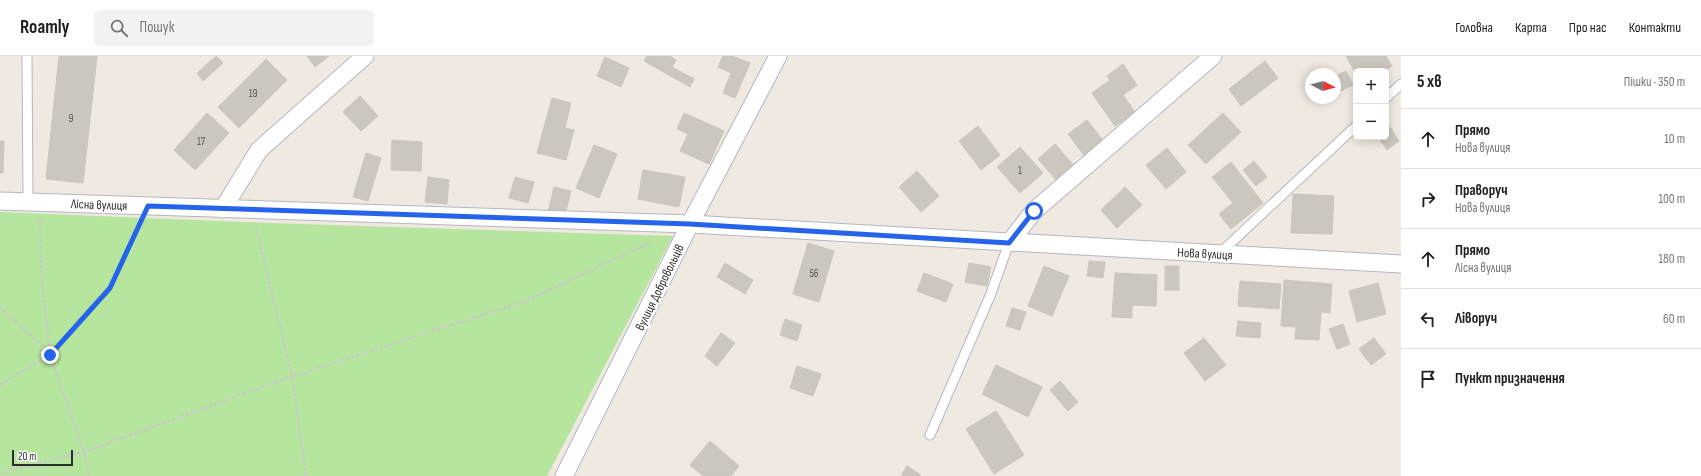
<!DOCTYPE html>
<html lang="uk">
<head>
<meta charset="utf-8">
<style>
  body { margin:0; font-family:"Sofia Sans Condensed",sans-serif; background:#f2f2f2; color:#202124 }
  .controls { position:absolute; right:12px; top:12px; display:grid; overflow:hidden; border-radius:6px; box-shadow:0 2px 10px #0003 }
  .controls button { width:36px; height:36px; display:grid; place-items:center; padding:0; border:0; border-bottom:1px solid #e0e0e0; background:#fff; color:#202124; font:20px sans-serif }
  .compass { position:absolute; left:1305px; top:12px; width:36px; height:36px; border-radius:50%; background:#fff; box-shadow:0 2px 10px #0003; rotate:97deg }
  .scale { position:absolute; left:12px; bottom:10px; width:61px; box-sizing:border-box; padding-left:4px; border:2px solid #2e2e2e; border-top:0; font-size:11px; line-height:14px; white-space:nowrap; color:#2e2e2e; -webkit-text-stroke:3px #fff; paint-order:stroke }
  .stop { position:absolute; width:12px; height:12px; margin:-9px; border:3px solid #2563eb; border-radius:50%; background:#fff }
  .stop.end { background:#2563eb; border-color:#fff; box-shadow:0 1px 4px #0008 }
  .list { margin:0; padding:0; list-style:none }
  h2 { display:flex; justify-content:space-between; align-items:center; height:52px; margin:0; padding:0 16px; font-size:17px }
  h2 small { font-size:13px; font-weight:400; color:#757577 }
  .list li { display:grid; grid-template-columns:26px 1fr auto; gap:12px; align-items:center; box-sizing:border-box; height:60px; padding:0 16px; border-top:1px solid #e0e0e0 }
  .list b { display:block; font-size:15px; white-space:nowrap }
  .list p { margin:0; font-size:13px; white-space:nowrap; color:#757577 }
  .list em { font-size:13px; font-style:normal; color:#757577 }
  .icon { flex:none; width:22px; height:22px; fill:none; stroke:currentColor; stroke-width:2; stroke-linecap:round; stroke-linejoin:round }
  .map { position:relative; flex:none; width:1401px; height:420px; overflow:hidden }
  header { display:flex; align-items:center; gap:24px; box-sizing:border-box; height:56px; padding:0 20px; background:#fff; border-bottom:1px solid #e0e0e0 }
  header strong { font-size:19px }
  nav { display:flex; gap:22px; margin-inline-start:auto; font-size:14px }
  .search { width:280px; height:36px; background:#f2f2f2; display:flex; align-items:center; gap:10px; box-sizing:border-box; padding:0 14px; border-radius:6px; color:#757577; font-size:15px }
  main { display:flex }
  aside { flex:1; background:#fff }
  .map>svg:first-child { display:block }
</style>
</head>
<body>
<header>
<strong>Roamly</strong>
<div class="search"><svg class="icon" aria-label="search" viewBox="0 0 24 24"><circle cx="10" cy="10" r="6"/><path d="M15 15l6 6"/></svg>Пошук</div>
<nav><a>Головна</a><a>Карта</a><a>Про нас</a><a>Контакти</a></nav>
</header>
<main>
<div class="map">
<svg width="1401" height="420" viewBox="0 0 1401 420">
  <rect width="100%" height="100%" fill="#efe9e1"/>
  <path fill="#b6e59e" d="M0,156L270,167L673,180L547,420H0Z"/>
  <g fill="#cbc7bf" stroke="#cbc5ba">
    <path d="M59,0H97L83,127L46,123Z"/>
    <path d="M216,0L223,7L203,25L197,17Z"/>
    <path d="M307,0H329L315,11Z"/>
    <path d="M647,0H670L676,4L672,11L694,23L690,31L644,5Z"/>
    <path d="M723,0H732L750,7L735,42L723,37L731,17L718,11Z"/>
    <path d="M1346,0H1386L1392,10L1384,15H1356V18Z"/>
    <path d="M605,1L629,12L621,31L597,20Z"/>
    <path d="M266,3L287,24L239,72L218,51Z"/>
    <path d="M1265,5L1278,22L1241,50L1229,33Z"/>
    <path d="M1123,8L1137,29L1123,39L1135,56L1115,70L1092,37L1110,24L1107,20Z"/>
    <path d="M1346,15L1353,29L1336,37L1335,20Z"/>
    <path d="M360,40L378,60L361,75L343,56Z"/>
    <path d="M552,42L571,47L565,72L574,74L566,104L537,97Z"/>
    <path d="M207,57L229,77L195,114L174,94Z"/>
    <path d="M684,57L724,75L709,108L680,95L688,78L677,73Z"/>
    <path d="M1223,57L1241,76L1206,108L1188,89Z"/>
    <path d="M1087,64L1108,91L1089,106L1068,78Z"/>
    <path d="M978,70L1000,99L981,114L959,85Z"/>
    <path d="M1390,71L1399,85L1387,94L1378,81H1386V73Z"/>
    <path d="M392,84L422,86L421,115L391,114Z"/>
    <path d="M0,85H4L3,117H0Z"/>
    <path d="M1055,88L1075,111L1058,126L1038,103Z"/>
    <path d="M594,89L617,98L599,142L576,132Z"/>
    <path d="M1020,91L1043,117L1020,137L997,111Z"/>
    <path d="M1167,92L1186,116L1166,133L1146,109Z"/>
    <path d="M366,97L381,102L368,145L353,141Z"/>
    <path d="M1254,105L1267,121L1256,130L1243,114Z"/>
    <path d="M1231,106L1263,147L1231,173L1219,158L1233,147L1212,121Z"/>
    <path d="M643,114L685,121L679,151L638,143Z"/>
    <path d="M917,115L939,140L921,156L899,131Z"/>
    <path d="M428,121L449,124L447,148L425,146Z"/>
    <path d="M515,121L534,126L528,147L509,142Z"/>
    <path d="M554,131L571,135L565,159L548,156Z"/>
    <path d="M1125,131L1142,149L1117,172L1101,154Z"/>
    <path d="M1293,138L1334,140L1332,178L1291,177Z"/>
    <path d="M808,187L834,195L819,246L793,238Z"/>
    <path d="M1089,205L1105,206L1103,222L1087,220Z"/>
    <path d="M725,207L753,224L745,238L717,221Z"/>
    <path d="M969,207L991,211L987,230L965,226Z"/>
    <path d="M1044,210L1069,220L1052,260L1028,250Z"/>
    <rect x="1165" y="210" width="14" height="24"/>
    <path d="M924,217L953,228L946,246L917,235Z"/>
    <path d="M1115,217L1157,219L1156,250L1132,249V262L1112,261Z"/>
    <path d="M1284,224L1332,228L1330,257L1321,256L1319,284L1295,283L1296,271L1281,270Z"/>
    <path d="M1240,225L1281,228L1279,253L1238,250Z"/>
    <path d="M1378,227L1386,258L1357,266L1349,235Z"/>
    <path d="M1012,252L1026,256L1020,274L1006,270Z"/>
    <path d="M785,263L802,269L797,285L780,279Z"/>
    <path d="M1238,265L1261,267L1260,282L1236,280Z"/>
    <path d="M1343,268L1350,288L1337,293L1329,273Z"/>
    <path d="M721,277L735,287L717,310L705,300Z"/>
    <path d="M1204,282L1226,309L1205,325L1184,297Z"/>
    <path d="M1374,282L1386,298L1371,309L1359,293Z"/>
    <path d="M996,309L1042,331L1028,361L982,338Z"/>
    <path d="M797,310L821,318L813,340L790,332Z"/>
    <path d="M1060,325L1078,346L1068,355L1050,334Z"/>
    <path d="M996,355L1024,399L994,418L966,373Z"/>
    <path d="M710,385L739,410L731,420H703L690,409Z"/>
    <path d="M907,410L921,419L920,420H901Z"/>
  </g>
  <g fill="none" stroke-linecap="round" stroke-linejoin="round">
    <g stroke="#b4b7c1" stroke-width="11">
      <g id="service">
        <path d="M27,0L28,146"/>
        <path d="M1386,42L1401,28"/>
        <path d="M1220,197L1356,70"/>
        <path d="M930,379L990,240L1009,187"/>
      </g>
    </g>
    <g stroke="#b4b7c1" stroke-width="19">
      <g id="minor">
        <path d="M0,145L690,168L1401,208"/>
        <path d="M223,153L259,94L365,0"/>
        <path d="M1009,187L1034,155L1213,0"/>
        <path d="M564,420L690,168L778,0"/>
      </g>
    </g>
    <g stroke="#c9c9c9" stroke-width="2.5" stroke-dasharray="3 2" stroke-linecap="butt">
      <path d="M40,164L42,227L50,299L84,396L89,420"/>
      <path d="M256,172L292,320L306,420"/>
      <path d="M0,251L50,298"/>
      <path d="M0,329L50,299L110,232L140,167"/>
      <path d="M0,417L84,396L284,323L526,245L651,186"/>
    </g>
    <use href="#service" stroke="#fff" stroke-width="9"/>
    <use href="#minor" stroke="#fff" stroke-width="17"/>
  </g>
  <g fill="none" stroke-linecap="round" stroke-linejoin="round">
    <path stroke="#2563eb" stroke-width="5" d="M50,299L110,232L148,150L690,168L1009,187L1034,155"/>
  </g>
  <g text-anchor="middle" stroke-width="4" stroke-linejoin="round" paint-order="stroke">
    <g font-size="11" fill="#555452">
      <text x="253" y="41">19</text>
      <text x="71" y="66">9</text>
      <text x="201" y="89">17</text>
      <text x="1020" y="118">1</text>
      <text x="814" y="221">56</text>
    </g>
    <g font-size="13" fill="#2e2e2e" stroke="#fff">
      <text transform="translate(99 148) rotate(2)" y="5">Лісна вулиця</text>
      <text transform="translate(1205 197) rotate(3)" y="5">Нова вулиця</text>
      <text transform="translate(659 231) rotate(-64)" y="5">вулиця Добровольців</text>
    </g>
  </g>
</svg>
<div class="controls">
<button>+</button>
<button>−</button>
</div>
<svg class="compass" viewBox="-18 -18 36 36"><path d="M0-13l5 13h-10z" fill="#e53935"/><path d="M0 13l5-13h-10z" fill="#757577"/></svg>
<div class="scale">20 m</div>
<div class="stop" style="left:1034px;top:155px"></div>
<div class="stop end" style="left:50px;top:299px"></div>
</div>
<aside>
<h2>5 хв<small>Пішки · 350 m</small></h2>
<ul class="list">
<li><svg class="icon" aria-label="ahead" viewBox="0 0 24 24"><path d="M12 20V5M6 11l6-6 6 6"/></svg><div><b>Прямо</b><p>Нова вулиця</p></div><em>10 m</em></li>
<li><svg class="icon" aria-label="right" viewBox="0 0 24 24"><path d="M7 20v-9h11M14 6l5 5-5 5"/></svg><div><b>Праворуч</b><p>Нова вулиця</p></div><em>100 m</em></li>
<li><svg class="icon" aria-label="ahead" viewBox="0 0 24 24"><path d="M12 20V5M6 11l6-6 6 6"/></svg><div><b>Прямо</b><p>Лісна вулиця</p></div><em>180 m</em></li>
<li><svg class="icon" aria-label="left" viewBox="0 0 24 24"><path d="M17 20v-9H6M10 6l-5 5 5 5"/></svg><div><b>Ліворуч</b></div><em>60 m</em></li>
<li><svg class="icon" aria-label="arrive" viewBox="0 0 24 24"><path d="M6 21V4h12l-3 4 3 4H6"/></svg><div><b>Пункт призначення</b></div></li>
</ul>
</aside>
</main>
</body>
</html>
